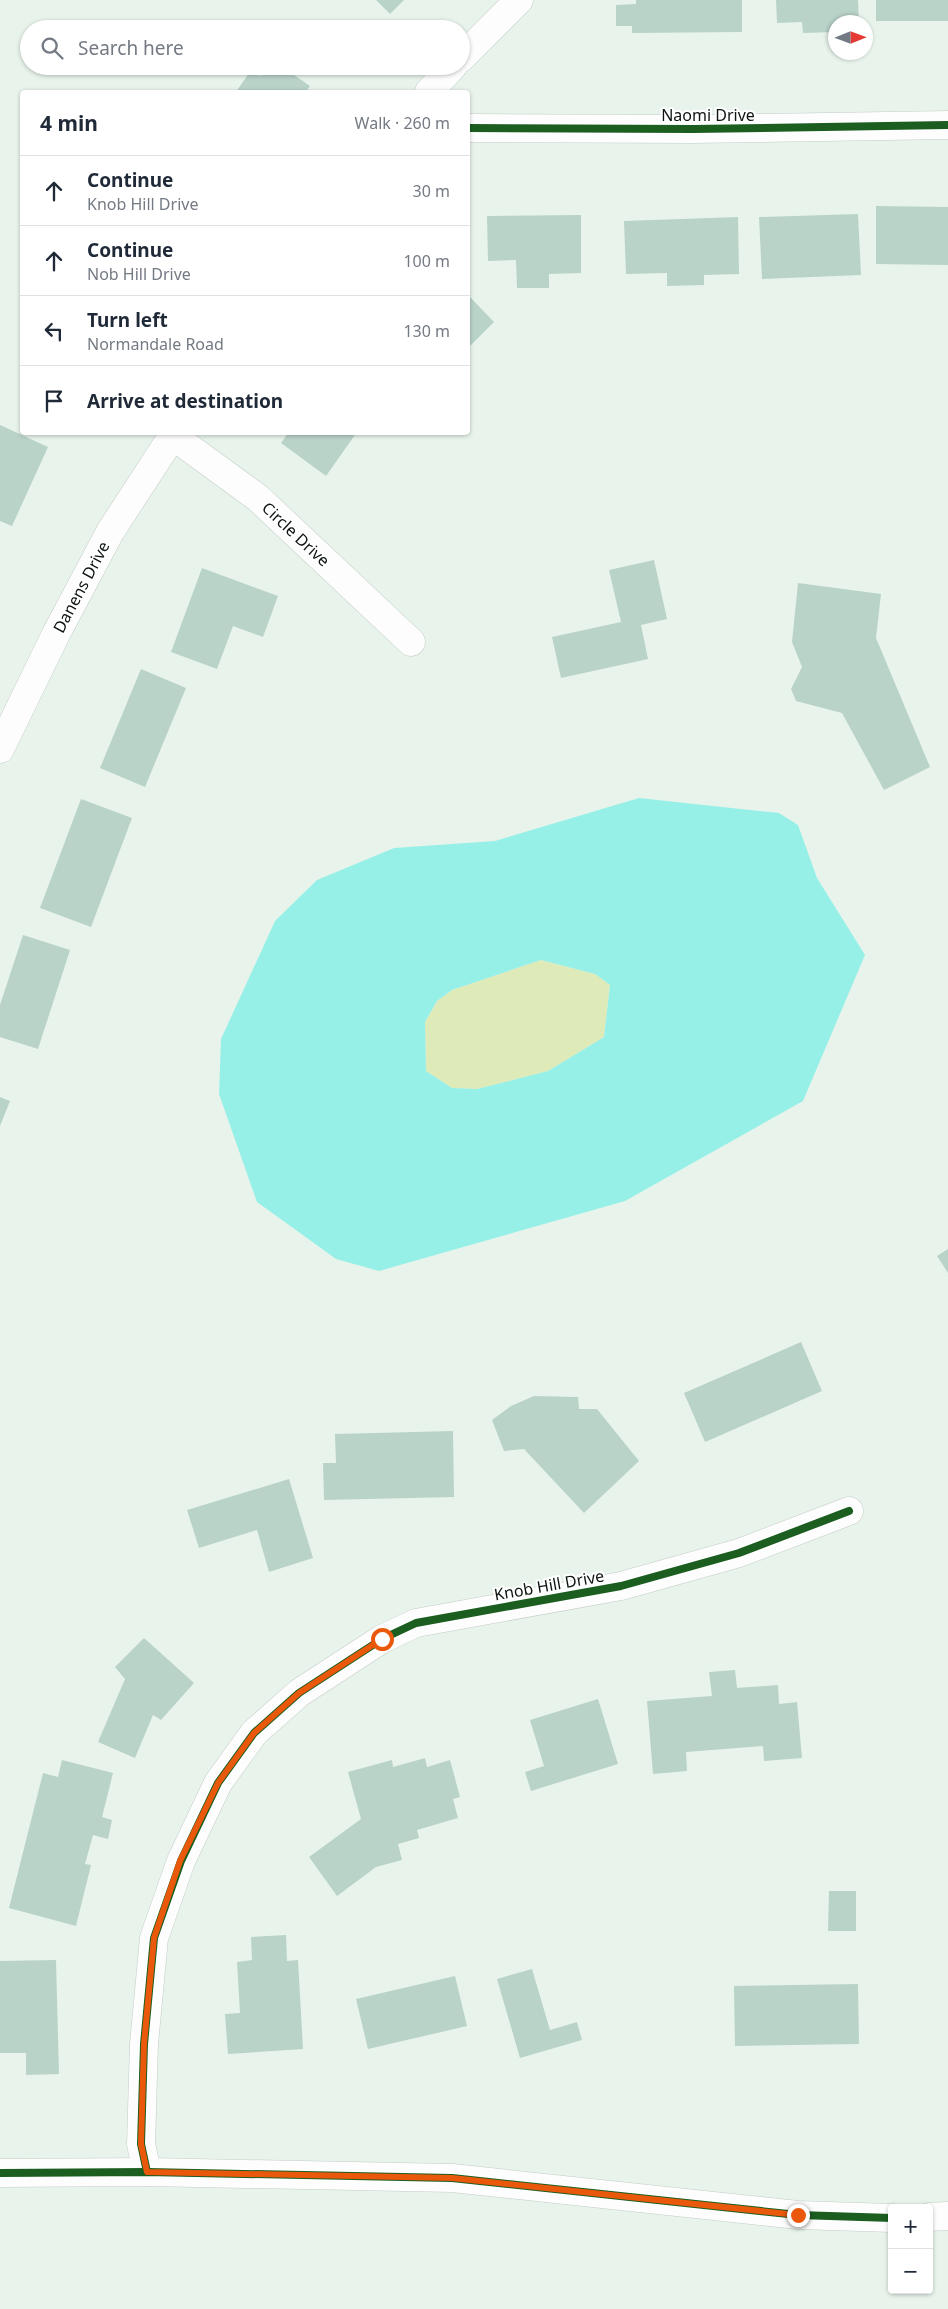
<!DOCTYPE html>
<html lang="en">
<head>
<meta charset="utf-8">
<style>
  body { margin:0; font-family:"Noto Sans",sans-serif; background:#f2f2f3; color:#1f2937 }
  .controls { position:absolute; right:15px; bottom:15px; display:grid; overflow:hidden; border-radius:5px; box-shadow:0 1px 4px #0004 }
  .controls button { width:45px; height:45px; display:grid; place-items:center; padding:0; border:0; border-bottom:1px solid #e0e1e3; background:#fff; color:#1f2937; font:25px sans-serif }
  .compass { position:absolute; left:828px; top:15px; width:45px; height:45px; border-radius:50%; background:#fff; box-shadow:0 1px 4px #0004; rotate:89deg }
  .stop { position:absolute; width:15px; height:15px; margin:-11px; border:4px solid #ea580c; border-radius:50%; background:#fff }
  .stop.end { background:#ea580c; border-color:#fff; box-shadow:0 1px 5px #0008 }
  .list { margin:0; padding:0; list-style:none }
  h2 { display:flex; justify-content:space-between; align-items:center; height:65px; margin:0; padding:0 20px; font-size:21px }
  h2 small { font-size:16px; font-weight:400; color:#747a83 }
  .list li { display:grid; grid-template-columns:32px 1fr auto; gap:15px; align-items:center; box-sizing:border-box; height:70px; padding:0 20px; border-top:1px solid #e0e1e3 }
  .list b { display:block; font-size:19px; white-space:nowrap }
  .list p { margin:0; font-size:16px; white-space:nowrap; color:#747a83 }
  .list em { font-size:16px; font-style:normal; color:#747a83 }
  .icon { flex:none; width:28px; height:28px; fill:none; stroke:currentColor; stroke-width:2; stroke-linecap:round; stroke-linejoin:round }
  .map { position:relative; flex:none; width:948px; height:2309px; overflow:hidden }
  .search { position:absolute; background:#fff; box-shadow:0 1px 4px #0004; left:20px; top:20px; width:450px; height:55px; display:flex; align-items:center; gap:12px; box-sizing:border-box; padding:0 18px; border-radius:28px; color:#747a83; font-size:19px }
  .panel { position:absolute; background:#fff; box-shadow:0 1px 4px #0004; left:20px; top:90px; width:450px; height:345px; border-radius:5px }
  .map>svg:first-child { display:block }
</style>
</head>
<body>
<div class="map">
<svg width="948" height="2309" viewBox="0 0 948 2309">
  <rect width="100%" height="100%" fill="#e8f4eb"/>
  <path fill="#deeab7" d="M541,960L595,974L610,985L604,1037L548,1071L477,1089L452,1088L426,1071L425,1022L437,1001L452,990Z"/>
  <path fill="#97f0e8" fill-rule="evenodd" d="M639,798L779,813L798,825L817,878L865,955L803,1101L625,1201L379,1271L336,1259L257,1202L219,1094L221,1039L275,921L317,880L394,848L495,841ZM541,960L595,974L610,985L604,1037L548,1071L477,1089L452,1088L426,1071L425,1022L437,1001L452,990Z"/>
  <g fill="#b9d3c9">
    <path d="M376,0H404L390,14Z"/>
    <path d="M636,0H742V32L632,33V26H616V5L636,4Z"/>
    <path d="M776,0H858L859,22H836V32L803,33L802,22L777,23Z"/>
    <rect x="876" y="0" width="72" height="21"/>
    <path d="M268,66H281L310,86L306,92H236L251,70L261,76Z"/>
    <path d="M876,206L948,207V265L876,264Z"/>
    <path d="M858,214L861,275L762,279L759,217Z"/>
    <path d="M581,215V273L549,274V288H517L516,260L488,261L487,216Z"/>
    <path d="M738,217L739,274L704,275V285L667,286V273L626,274L624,221Z"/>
    <path d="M468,295L494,322L468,348Z"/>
    <path d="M0,425L48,447L12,526L0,521Z"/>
    <path d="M289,432H357L326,476L281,443Z"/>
    <path d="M654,560L667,619L641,625L648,659L561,678L552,637L621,622L609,570Z"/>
    <path d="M202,568L278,596L263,637L233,626L217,669L171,652Z"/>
    <path d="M798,583L881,594L876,638L930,767L884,790L842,713L796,701L791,689L802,667L792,642Z"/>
    <path d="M141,669L186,688L145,787L100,768Z"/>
    <path d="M81,799L132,818L91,927L40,908Z"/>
    <path d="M23,935L70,950L38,1049L0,1037V1005Z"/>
    <path d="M0,1097L10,1101L0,1126Z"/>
    <path d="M948,1249V1273L937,1256Z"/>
    <path d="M801,1342L822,1391L705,1442L684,1393Z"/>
    <path d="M534,1396L578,1397L579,1409H597L639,1461L584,1513L524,1449L504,1451L492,1420L511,1406Z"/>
    <path d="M453,1431L454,1497L324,1500L323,1463H336L335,1434Z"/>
    <path d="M289,1479L313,1558L269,1572L257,1530L199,1548L187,1510Z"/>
    <path d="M144,1638L194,1683L161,1720L153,1715L135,1758L98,1742L125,1679L115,1667Z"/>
    <path d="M735,1670L737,1688L778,1685L779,1704L797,1702L802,1758L764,1761L763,1746L686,1752L687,1771L653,1774L647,1701L712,1696L709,1672Z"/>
    <path d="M598,1699L618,1764L531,1791L525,1772L544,1766L530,1720Z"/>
    <path d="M425,1758L427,1767L450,1760L460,1797L453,1799L458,1818L417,1830L419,1838L398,1844L402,1860L376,1867L337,1896L309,1857L361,1819L348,1772L392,1760L393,1767Z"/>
    <path d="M62,1760L113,1773L102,1817L112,1820L108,1839L93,1835L85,1864L91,1865L76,1926L9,1908L43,1773L58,1777Z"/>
    <path d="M829,1891H856V1931H828Z"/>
    <path d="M286,1935L287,1961L298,1960L303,2049L228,2054L225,2014L240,2013L237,1962L252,1960L251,1937Z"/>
    <path d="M56,1960L59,2074L26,2075V2053H0V1961Z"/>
    <path d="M532,1969L550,2030L577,2022L582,2040L520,2058L497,1979Z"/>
    <path d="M455,1976L467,2026L368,2049L356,1999Z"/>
    <path d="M858,1984L859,2044L735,2046L734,1986Z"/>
  </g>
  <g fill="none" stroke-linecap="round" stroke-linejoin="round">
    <g stroke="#c3ccc6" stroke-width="29">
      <g id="minor">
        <path d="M461,58L519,0"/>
        <path d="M429,92L453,66"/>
        <path d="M468,128L693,129L948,125"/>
        <path d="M173,436L258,498L411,642"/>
        <path d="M0,749L56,634L110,532L175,432"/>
        <path d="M147,2172L141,2144L144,2044L154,1938L181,1861L218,1783L254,1733L299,1693L382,1639L416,1623L621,1586L739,1553L849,1511"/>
        <path d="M0,2173L147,2172L452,2178L798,2215L892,2218"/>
        <path d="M929,2217L948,2216"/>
      </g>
    </g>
    <use href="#minor" stroke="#fcfdfc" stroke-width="28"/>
    <g stroke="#fff" stroke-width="11">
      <g id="cycleway">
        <path d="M468,128L693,129L948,125"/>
        <path d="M147,2172L141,2144L144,2044L154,1938L181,1861L218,1783L254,1733L299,1693L382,1639L416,1623L621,1586L739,1553L849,1511"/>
        <path d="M0,2173L147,2172L452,2178L798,2215L892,2218"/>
      </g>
    </g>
    <use href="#cycleway" stroke="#1b5e20" stroke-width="8"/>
  </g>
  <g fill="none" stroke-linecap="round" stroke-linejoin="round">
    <path stroke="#ea580c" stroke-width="6" d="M382,1639L299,1693L254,1733L218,1783L180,1861L154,1938L144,2044L141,2144L147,2172L452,2178L798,2215"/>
  </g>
  <g text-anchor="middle" stroke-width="4" stroke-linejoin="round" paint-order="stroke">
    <g font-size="16" fill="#0d140f" stroke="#fff">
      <text x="708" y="121">Naomi Drive</text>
      <text transform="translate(296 534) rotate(43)" y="6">Circle Drive</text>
      <text transform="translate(81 587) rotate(-62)" y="6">Danens Drive</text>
      <text transform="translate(549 1585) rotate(-10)" y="6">Knob Hill Drive</text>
    </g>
  </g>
</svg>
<div class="controls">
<button>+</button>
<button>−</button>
</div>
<svg class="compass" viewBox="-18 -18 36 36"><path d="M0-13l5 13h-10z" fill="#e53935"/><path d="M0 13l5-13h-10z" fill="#747a83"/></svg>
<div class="stop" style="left:382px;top:1639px"></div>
<div class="stop end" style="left:798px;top:2215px"></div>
<div class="search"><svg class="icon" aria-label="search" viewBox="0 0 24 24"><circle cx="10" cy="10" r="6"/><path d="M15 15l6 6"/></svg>Search here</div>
<section class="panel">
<h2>4 min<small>Walk · 260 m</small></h2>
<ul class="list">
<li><svg class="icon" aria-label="ahead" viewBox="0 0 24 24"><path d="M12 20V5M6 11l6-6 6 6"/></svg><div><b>Continue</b><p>Knob Hill Drive</p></div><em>30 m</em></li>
<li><svg class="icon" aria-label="ahead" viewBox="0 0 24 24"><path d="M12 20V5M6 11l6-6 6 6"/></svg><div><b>Continue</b><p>Nob Hill Drive</p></div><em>100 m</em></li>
<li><svg class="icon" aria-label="left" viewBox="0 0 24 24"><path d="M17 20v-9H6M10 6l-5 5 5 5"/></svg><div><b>Turn left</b><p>Normandale Road</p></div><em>130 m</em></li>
<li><svg class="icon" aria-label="arrive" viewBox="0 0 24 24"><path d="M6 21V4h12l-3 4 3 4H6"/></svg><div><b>Arrive at destination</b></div></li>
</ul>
</section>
</div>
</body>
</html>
